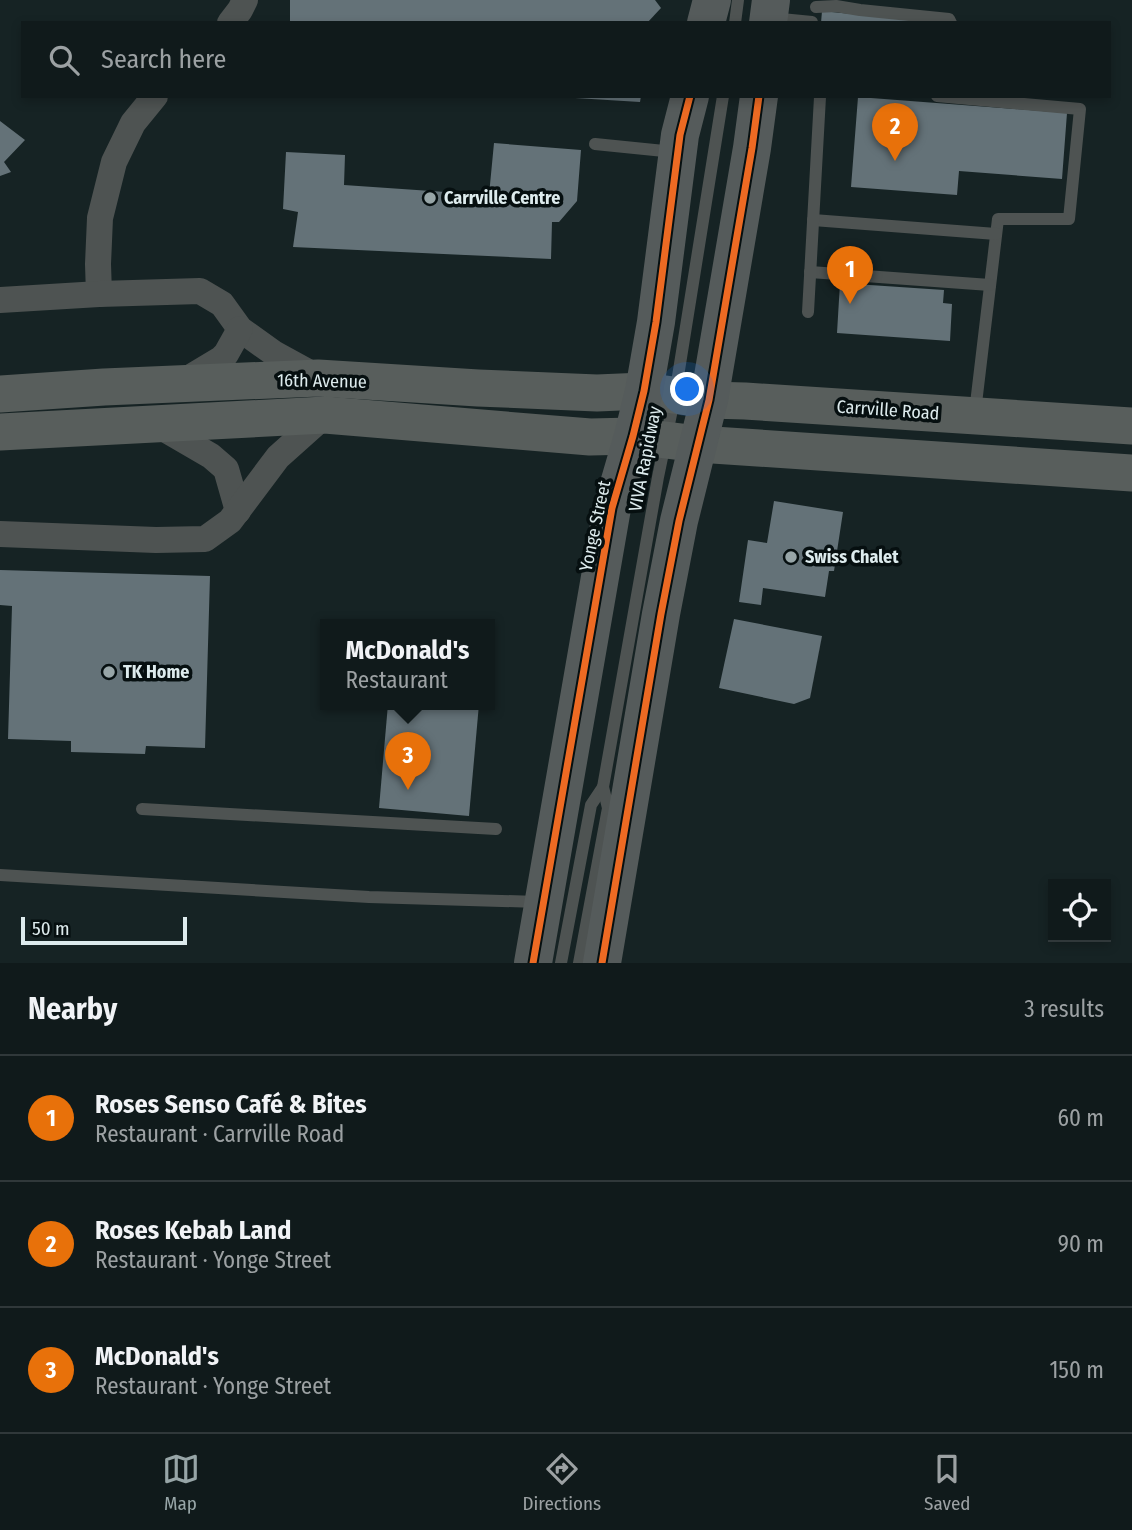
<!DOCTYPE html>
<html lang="en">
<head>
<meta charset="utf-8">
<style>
  body { margin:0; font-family:"Fira Sans Condensed",sans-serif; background:#1e2728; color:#f1f3f6 }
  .controls { position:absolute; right:21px; bottom:21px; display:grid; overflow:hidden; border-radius:0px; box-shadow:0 4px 10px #0003 }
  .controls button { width:63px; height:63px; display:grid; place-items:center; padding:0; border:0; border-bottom:2px solid #30383a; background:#101a1b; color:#f1f3f6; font:35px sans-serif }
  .scale { position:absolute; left:21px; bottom:18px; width:166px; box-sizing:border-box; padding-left:7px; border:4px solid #ddebed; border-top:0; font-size:19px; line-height:24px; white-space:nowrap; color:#ddebed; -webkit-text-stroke:5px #060f10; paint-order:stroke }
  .you { position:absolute; left:688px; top:390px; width:24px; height:24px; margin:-18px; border:5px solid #fff; border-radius:50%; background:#1a73e8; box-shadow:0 0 0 10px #1a73e833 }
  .badge { display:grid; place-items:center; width:46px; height:46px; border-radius:50%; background:#97a5a7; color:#fff; font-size:23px; font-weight:700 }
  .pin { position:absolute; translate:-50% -58px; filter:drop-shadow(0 2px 4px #0008) }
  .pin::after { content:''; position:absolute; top:37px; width:24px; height:21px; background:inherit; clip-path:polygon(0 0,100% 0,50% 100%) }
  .popup { position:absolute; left:320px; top:619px; width:175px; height:91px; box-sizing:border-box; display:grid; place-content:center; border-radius:0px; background:#101a1b; filter:drop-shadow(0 2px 5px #0005); font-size:23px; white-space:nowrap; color:#9ca1a3 }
  .popup b { font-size:26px; color:#f1f3f6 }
  .popup::after { content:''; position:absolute; left:50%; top:100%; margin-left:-14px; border:14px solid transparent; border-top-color:#101a1b }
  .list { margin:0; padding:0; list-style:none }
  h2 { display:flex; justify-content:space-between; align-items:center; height:91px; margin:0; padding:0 28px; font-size:30px }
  h2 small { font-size:23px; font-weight:400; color:#9ca1a3 }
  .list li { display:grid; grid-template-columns:46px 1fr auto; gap:21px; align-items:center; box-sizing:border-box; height:126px; padding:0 28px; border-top:2px solid #30383a }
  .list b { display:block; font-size:26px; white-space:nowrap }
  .list p { margin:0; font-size:23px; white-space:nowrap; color:#9ca1a3 }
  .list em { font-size:23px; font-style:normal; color:#9ca1a3 }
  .icon { flex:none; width:38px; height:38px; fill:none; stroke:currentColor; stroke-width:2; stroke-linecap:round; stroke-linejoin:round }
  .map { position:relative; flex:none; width:1132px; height:963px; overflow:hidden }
  .search { position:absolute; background:#101a1b; box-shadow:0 4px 10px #0003; left:21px; right:21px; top:21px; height:77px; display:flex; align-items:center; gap:18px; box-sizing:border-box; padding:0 24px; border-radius:0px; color:#9ca1a3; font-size:26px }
  .sheet { height:469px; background:#101a1b }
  nav { display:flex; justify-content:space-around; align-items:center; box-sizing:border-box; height:98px; border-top:2px solid #30383a; background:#101a1b; font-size:19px; color:#9ca1a3 }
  nav a { display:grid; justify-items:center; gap:4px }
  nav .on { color:#97a5a7 }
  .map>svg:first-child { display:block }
</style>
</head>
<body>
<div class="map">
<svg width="1132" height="963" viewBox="0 0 1132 963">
  <rect width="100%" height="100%" fill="#162324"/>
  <g fill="#647278">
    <path d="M290,0H655L661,8L647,23H290Z"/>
    <path d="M822,11L921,21V23H821Z"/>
    <path d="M575,96H641L640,102L575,98Z"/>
    <path d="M858,97L1067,113L1062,179L959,171L957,195L851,187Z"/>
    <path d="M0,121L25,140L4,162L11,172L0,176Z"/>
    <path d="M494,143L581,150L577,201L559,222H552L551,259L293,247L298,212L283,209L286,152L345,155L344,185L489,195Z"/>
    <path d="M840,283L944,290L943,303L952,304L950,341L837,333Z"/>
    <path d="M774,501L843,512L834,571H829L825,597L763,588L761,605L739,602L748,540L767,543Z"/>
    <path d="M0,570L210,576L205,748L146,746L145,754L71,752V741L8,739L12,606L0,605Z"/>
    <path d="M734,619L822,636L810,698L794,704L719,688Z"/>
    <path d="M388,704H479L469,816L379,808Z"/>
  </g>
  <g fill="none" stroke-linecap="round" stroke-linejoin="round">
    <g stroke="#4e5352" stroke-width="12">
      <path d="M816,7L836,6L860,10L949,19L951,23"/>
      <path d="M771,18L812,22"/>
      <path d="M735,23L738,0"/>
      <path d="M937,96L1080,109L1069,219H998L975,412"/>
      <path d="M595,144L674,152"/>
      <path d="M813,220L996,234"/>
      <path d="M810,272L990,285"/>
      <path d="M808,312L820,97"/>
      <path d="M142,809L496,829"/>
      <path d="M0,875L369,897L538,902"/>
      <path d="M561,963L591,805L603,787"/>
      <path d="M579,963L608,808L603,787L658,477L675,395L723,96"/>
    </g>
    <g stroke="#4e5352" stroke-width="26">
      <path d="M230,23L240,10L245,0"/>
      <path d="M99,294L98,264L100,218L114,162L133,123L155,96"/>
      <path d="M0,300L99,294L200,291L222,304L240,329L275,354L317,377"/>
      <path d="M181,383L221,359L226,354L240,329"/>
      <path d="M156,424L211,456L226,469L238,511"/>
      <path d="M0,534L156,540L205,539L230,521L278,457L325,415"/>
    </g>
    <g stroke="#585e5c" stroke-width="37">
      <path d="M0,394L104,387L318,378L478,388L597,393L644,391L709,400L745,401L1132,426"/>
      <path d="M0,432L325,415L590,437L633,436L698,444L1132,473"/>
    </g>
    <g stroke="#555b5b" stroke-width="38">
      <path d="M706,23L712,0"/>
      <path d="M768,23L771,0"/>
      <path d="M533,963L612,508L633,436L644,391L656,322L680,135L690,96"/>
      <path d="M602,963L661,614L679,521L709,400L752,148L759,96"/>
    </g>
    <g stroke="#060f10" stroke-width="11">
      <g id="cycleway">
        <path d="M533,963L612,508L633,436L644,391L656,322L680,135L690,96"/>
        <path d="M602,963L661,614L679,521L709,400L752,148L759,96"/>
      </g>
    </g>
    <use href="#cycleway" stroke="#ed6a23" stroke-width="7"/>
  </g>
  <g fill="#97a5a7" stroke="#060f10" stroke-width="2.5">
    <circle cx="430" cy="198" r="7"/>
    <circle cx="791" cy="557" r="7"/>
    <circle cx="109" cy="672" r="7"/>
  </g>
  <g text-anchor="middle" stroke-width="7" stroke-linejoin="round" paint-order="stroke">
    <g font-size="18" font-weight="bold" fill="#ddebed" stroke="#060f10" text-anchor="start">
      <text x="444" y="204">Carrville Centre</text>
      <text x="805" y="563">Swiss Chalet</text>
      <text x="123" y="678">TK Home</text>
    </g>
    <g font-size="18" fill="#ddebed" stroke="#060f10">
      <text transform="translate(322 381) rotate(1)" y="6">16th Avenue</text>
      <text transform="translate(888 410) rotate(4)" y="6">Carrville Road</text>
      <text transform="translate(645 459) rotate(-79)" y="6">VIVA Rapidway</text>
      <text transform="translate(595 526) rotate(-78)" y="6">Yonge Street</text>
    </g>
  </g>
</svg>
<div class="controls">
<button><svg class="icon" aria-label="locate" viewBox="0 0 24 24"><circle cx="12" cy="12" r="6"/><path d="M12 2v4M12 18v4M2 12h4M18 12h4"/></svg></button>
</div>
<div class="scale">50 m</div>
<div class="you"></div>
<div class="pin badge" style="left:850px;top:304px;background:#e8710a">1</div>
<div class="pin badge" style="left:895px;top:161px;background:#e8710a">2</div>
<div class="pin badge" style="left:408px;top:790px;background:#e8710a">3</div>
<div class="popup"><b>McDonald's</b>Restaurant</div>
<div class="search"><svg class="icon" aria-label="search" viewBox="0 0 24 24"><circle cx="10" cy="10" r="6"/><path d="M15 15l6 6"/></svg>Search here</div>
</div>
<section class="sheet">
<h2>Nearby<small>3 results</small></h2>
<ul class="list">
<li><span class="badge" style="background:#e8710a">1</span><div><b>Roses Senso Café &amp; Bites</b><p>Restaurant · Carrville Road</p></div><em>60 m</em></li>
<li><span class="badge" style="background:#e8710a">2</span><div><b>Roses Kebab Land</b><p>Restaurant · Yonge Street</p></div><em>90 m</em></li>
<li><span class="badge" style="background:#e8710a">3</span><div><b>McDonald's</b><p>Restaurant · Yonge Street</p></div><em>150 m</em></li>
</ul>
</section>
<nav>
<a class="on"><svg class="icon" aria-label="map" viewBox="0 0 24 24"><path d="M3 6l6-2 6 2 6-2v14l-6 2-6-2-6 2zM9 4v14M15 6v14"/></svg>Map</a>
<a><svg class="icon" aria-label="directions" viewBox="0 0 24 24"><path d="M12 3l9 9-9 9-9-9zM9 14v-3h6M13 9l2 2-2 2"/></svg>Directions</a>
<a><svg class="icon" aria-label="saved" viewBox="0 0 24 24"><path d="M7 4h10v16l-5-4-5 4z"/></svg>Saved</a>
</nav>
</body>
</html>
